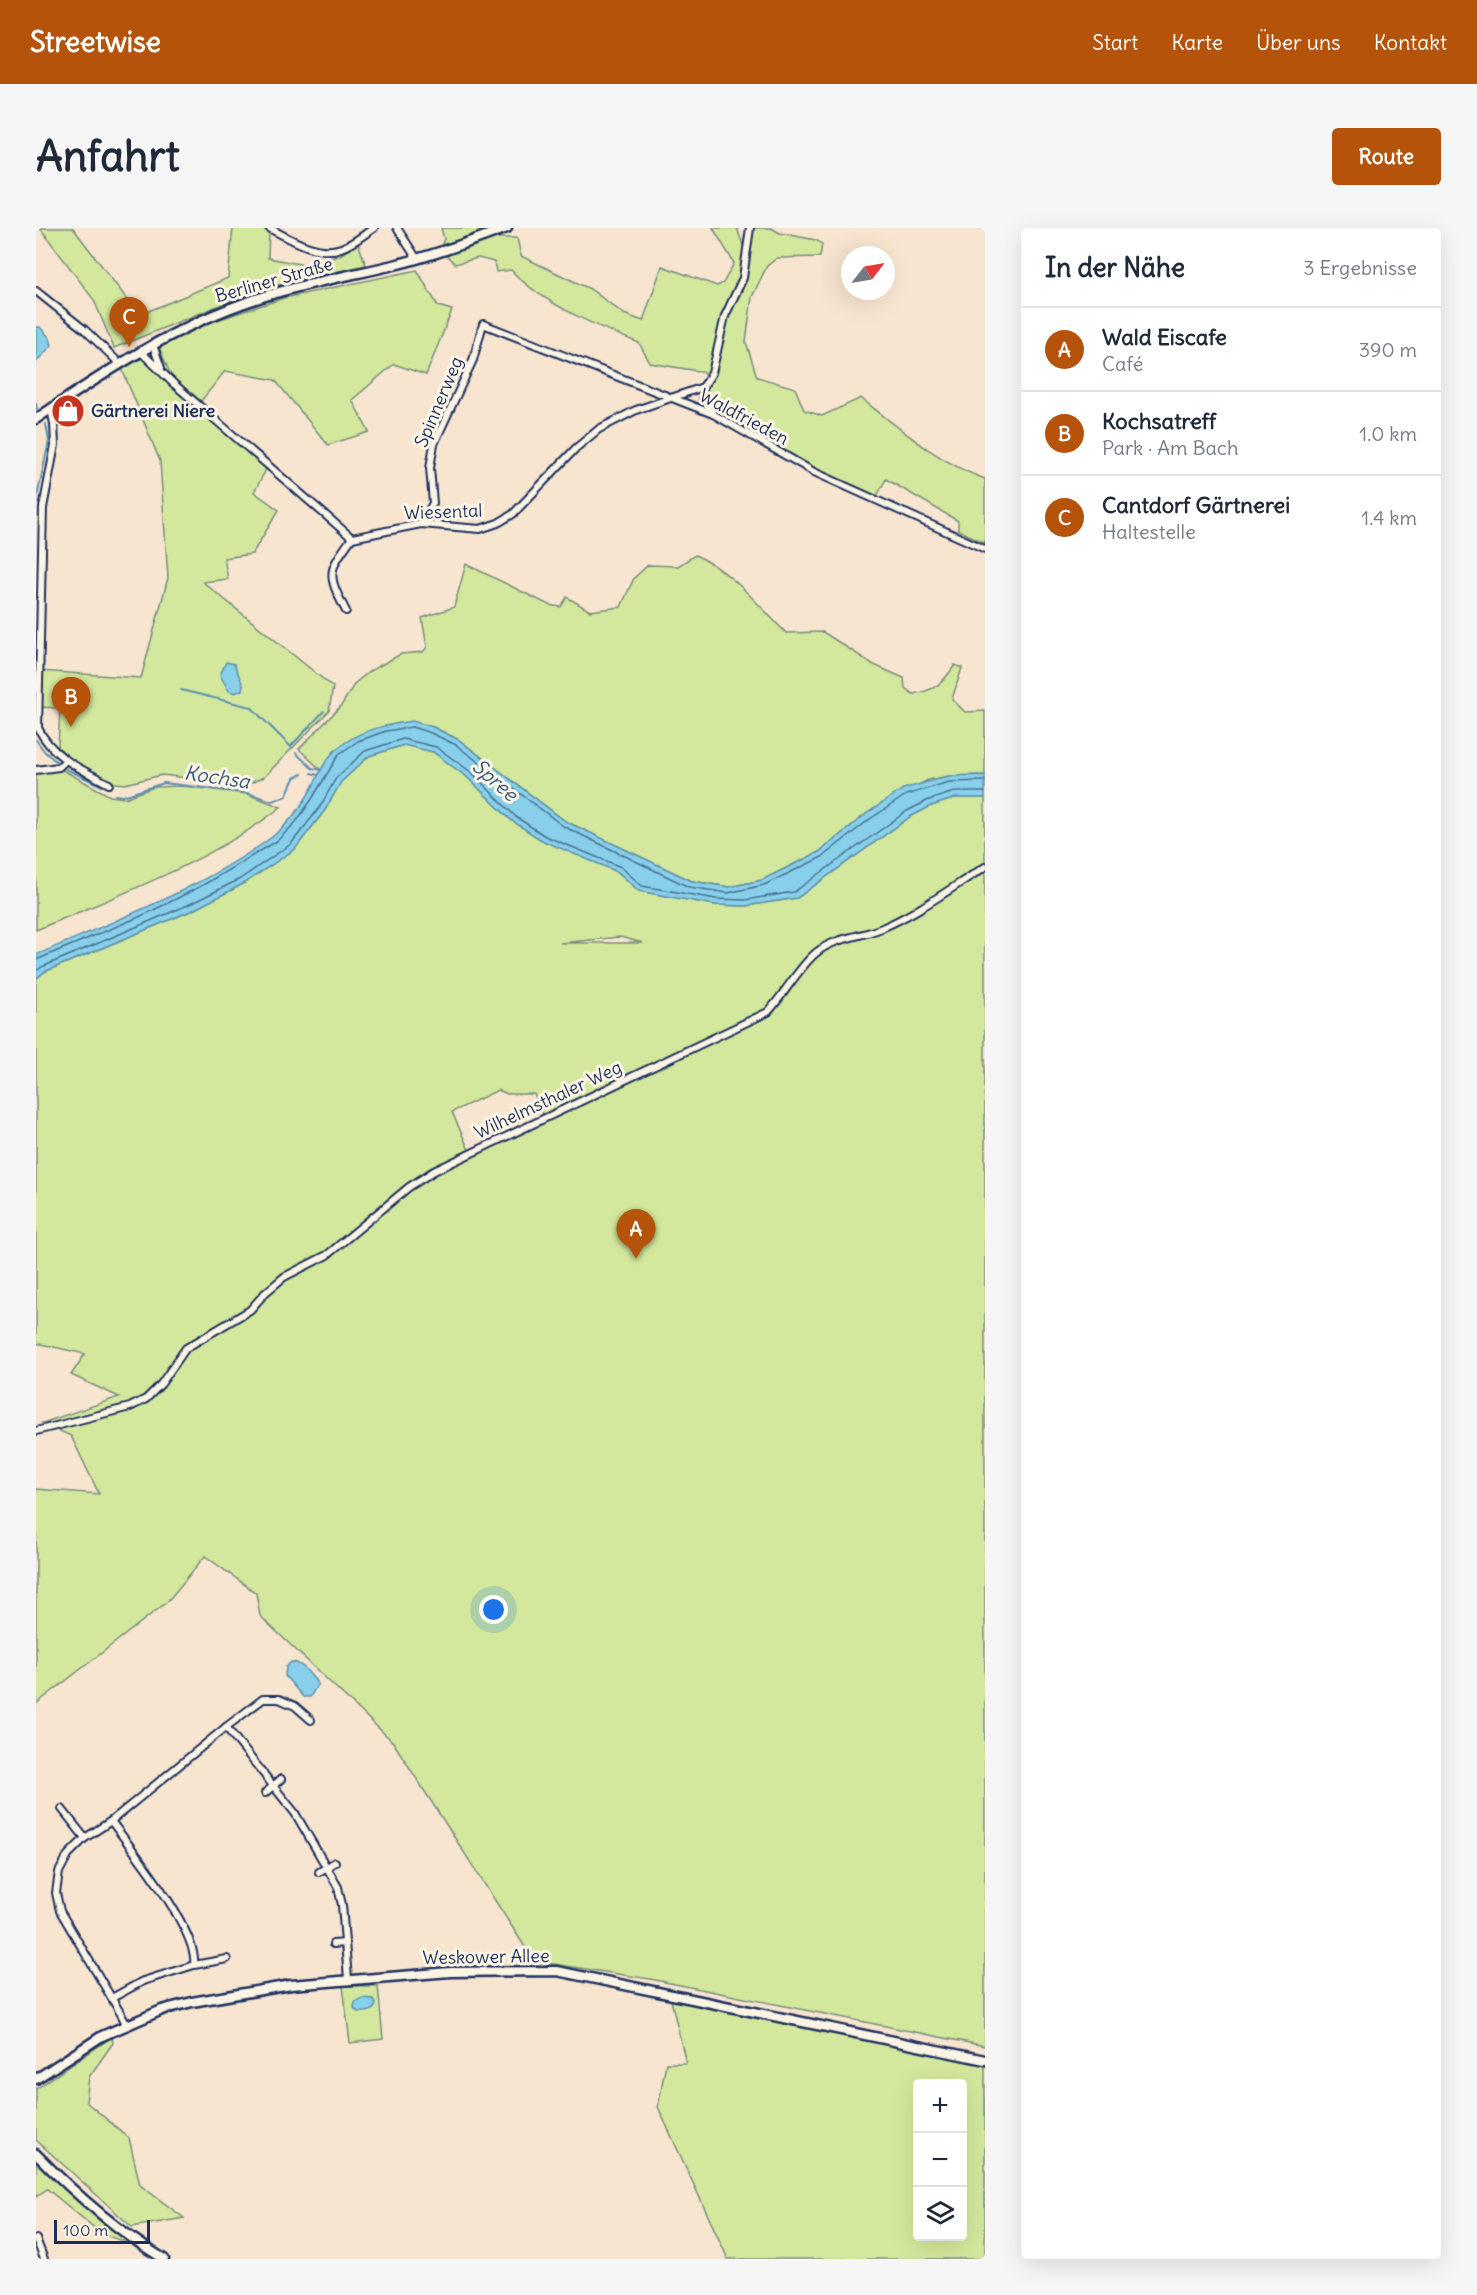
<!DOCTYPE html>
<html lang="de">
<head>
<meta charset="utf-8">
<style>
  body { margin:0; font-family:Delius,sans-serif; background:#f6f6f7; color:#1f2937 }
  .controls { position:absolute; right:18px; bottom:18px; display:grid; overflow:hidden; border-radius:6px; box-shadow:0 6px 24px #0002 }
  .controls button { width:54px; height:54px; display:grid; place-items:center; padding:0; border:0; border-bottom:2px solid #e0e1e3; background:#fff; color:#1f2937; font:30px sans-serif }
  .compass { position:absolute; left:805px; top:18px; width:54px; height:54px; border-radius:50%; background:#fff; box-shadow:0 6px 24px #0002; rotate:59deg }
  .scale { position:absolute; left:18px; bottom:15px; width:96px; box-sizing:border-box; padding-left:6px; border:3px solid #1b2f5e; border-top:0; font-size:16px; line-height:21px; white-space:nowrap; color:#1b2f5e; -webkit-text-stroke:4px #fcf5e5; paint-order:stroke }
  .you { position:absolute; left:458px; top:1382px; width:21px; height:21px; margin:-15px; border:4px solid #fff; border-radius:50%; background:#1a73e8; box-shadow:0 0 0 9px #1a73e833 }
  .badge { display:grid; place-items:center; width:39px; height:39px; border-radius:50%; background:#b45309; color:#fff; font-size:20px; font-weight:700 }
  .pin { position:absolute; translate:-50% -50px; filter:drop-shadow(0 2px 3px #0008) }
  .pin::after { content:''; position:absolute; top:32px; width:21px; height:18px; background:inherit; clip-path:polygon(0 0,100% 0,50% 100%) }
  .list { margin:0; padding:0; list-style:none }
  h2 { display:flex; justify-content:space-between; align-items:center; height:78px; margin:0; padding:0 24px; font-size:26px }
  h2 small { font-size:20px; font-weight:400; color:#747a83 }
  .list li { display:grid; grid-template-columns:39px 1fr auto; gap:18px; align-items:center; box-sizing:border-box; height:84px; padding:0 24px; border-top:2px solid #e0e1e3 }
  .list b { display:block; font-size:22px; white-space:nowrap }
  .list p { margin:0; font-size:20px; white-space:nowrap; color:#747a83 }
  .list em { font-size:20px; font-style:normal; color:#747a83 }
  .icon { flex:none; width:33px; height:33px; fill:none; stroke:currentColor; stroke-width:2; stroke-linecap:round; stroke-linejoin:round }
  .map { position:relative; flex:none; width:949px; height:2031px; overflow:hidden; border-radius:6px }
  header { display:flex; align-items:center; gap:36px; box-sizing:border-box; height:84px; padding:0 30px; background:#b45309; color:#fff }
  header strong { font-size:28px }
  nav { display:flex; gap:33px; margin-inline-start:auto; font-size:21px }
  .intro { display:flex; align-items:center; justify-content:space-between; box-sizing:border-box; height:144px; padding:0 36px }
  h1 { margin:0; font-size:42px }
  .button { padding:15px 27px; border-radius:6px; background:#b45309; color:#fff; font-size:21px; font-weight:700 }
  main { display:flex; gap:36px; padding:0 36px }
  aside { flex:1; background:#fff; border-radius:6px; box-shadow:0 6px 24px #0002 }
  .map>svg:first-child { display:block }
</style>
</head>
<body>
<header>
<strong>Streetwise</strong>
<nav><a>Start</a><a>Karte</a><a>Über uns</a><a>Kontakt</a></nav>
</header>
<div class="intro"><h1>Anfahrt</h1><a class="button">Route</a></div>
<main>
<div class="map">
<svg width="949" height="2031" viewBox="0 0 949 2031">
  <rect width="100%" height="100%" fill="#f8e5d0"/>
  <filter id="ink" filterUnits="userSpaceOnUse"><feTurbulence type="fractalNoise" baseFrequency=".0167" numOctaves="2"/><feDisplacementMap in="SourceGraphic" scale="12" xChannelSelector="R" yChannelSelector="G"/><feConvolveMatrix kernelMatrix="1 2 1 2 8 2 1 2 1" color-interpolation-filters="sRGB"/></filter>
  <g filter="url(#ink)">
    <g fill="#d3e89c" stroke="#778c7d" stroke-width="1.5" fill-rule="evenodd">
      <path d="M4,0H37L103,87L192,50L197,0H227L233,3L232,30L274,38L304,27L322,15L330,37L243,57L199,71L78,120L58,72Z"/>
      <path d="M405,0H446L447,3L405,18L408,11Z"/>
      <path d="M677,0H701L707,17L715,0H735L744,5L780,12L786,16L784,29L741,30L731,38L716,69L710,114L721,149L759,160L768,182L786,188L825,170C864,201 902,234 949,251V315L922,302V293L850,251L841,268L773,237L681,181L672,170L668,144L614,135L603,115C562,99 505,75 475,42L460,44L458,34L442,30L419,36L409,26L453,10H481L485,28L554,61L588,86L607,93L626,38L681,58L687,55L698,35Z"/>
      <path d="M381,42L402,78L416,82L390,147L358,136L316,172L333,204L292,217L239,152L189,143L165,173L135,148L123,119L169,96L248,70Z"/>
      <path d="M106,130L134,158L232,238L218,264L243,282L216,326L188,330L192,351L167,354L297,459L293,483L228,549L210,557L126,547L89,556L79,555L39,534L22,519L24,480L2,479L4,443L105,450L132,350L124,233L86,141Z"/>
      <path d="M659,327C696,343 722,377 750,405L787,404L838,437L868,450L869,460L877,466C900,462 906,456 919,437L926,440L916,471L929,484L949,483V547L913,548L892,552L830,586L783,624L726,652L693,659L656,653L529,593L423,512L397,499L299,522L285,542L263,521L305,478L319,455L334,443L365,426L387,424L391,419L386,390L418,379L430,336L513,377L525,379L531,369L554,383L585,379L598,350L612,337L642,338Z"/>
      <path d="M368,517L397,524L431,549L476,593L582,644L603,663L679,677L709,678L761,670L874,589L895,578L920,570H949V1818L614,1751L498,1733L357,1514L224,1388L220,1365L169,1328L131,1374L0,1476V1261L63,1266L35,1208L6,1195L83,1169L35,1147L49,1126L0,1115V751L8,744L155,683L207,656L259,621L289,582L305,554L333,528ZM584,709L607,715H524H525ZM462,862L471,866H498L510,893L400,945L376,961L291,1031H281L365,960L394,940L433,922L416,884Z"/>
      <path d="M25,541L74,568L89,570L118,559L147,558L211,566L245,579C177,633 80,668 0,702V545Z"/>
      <path d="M307,1758H342L347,1811L314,1815Z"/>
      <path d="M635,1772L949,1834V2031H692L622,1879L630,1835H650ZM882,1856H926V2008H882Z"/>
      <path d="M76,1809L77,1815L53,1849L50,1874L93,1910L104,1957L148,1990L96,1999L0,1912V1861Z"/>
      <path d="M0,1931L64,1993L96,2016L66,2006L11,1961L0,1969Z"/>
    </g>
    <g fill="#88d0e9" stroke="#5c90b1" stroke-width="1.5">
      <path d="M0,99H4L14,110L16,117L0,134Z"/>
      <path d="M190,434L198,436L207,457L206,462L199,465L193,463L184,447Z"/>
      <path d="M376,493L397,499L423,512L529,593L656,653L693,659L726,652L783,624L830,586L867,561L913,548L949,547V570H920L895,578L874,589L761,670L709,678L679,677L603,663L582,644L507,613L476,593L431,549L397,524L368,517L333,528L305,554L289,582L259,621L207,656L155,683L8,744L0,751V727C80,692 165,661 236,609C250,598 263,582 272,567C281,552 287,533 301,521C322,502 349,497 376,493Z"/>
      <path d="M255,1434C267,1434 274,1447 282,1456L274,1469H267L249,1448L250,1439Z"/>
      <path d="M326,1770L337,1771L340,1776C338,1785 329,1784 322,1784L318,1780L319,1774Z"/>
    </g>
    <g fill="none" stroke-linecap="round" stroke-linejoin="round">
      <g stroke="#476f96" stroke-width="1.5">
        <path d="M0,732L103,689L134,674L167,657L241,613L260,594L276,571L303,526L322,513L350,503L376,499L395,505L420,517L527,598L653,659L692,665L728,657L786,629L834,591L870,567L913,554L949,553"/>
        <path d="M0,743L6,739L152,677L204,651L255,616L284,579L300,550L329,523L367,511L400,519L435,544L480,589L509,608L585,639L606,658L680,671L709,672L758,664L871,583L893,572L918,564H949"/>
      </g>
      <g stroke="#5c90b1" stroke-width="2">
        <path d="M0,175L1,181"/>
        <path d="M0,274L13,213L10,196"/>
        <path d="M145,462L215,479L256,520"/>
        <path d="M0,512L9,524L21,534"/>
        <path d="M255,518L288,483"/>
        <path d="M260,525L276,540L285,542"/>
        <path d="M30,541L66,558"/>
        <path d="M275,545L282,547"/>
        <path d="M79,567L87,568L128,555L211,565L236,573L250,568L258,550L266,546"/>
      </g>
      <g stroke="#1b2f5e" stroke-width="10">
        <g id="street">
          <path d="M233,0C253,10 282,29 305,20C317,16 327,7 338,0"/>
          <path d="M361,0L381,31"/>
          <path d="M0,63L49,102L79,131L82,136"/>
          <path d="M117,117L125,140"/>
          <path d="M104,123L138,156L316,310"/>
          <path d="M15,181L18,196L19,217L7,280L2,500C17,530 45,541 73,556"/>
          <path d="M677,186L667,171V159L676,145L689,88L707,50L714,0"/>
          <path d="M385,296L397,275L394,240L398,216L437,132L447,96L677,186L778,244L949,321"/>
          <path d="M316,310L385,296L444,301L462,295L477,286L540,220L563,201L600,182L667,159"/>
          <path d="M310,383C290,345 292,343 316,310"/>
          <path d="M0,542L23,539L29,533"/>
          <path d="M0,1203L94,1179L110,1171L125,1156L150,1120L214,1082L229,1065L248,1049L291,1027L373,959L398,943L732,784C748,767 764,737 781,724C800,709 825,709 846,700C883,684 915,660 949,639"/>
          <path d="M190,1499L259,1585L302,1659L306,1677L312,1751"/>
          <path d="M229,1565L245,1551"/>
          <path d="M26,1581L49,1610"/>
          <path d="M75,1593C96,1621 163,1704 158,1737L107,1753L76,1770"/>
          <path d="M283,1644L299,1634"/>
          <path d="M297,1716L309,1715"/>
          <path d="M158,1737L191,1731"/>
          <path d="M90,1796L85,1786L24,1683L20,1665L23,1644L32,1627L49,1610L75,1593L190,1499L227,1471H243L259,1478L275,1492"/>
          <path d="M0,2011L8,2031"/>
        </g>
      </g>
      <g stroke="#1b2f5e" stroke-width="13">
        <g id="secondary">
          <path d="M0,191C69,144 140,97 220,71C265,56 312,48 358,37C396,28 434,14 471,0"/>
          <path d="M0,1851L66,1808L126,1782L156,1774L255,1757L414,1744L521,1743L949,1832"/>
          <path d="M0,1926C39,1966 80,2002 128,2031"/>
        </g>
      </g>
      <use href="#street" stroke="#fcf5e5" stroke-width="6"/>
      <use href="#secondary" stroke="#fcf5e5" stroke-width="8"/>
    </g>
  </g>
  <defs>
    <g id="shop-disc" transform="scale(1.725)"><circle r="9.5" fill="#c8321e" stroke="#fcf5e5"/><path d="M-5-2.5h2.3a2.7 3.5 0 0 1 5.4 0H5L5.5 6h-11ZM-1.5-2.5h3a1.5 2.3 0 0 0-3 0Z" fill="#fff"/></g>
  </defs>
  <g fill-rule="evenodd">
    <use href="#shop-disc" x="32" y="183"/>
  </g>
  <g text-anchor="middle" stroke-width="6" stroke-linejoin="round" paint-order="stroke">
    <g font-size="18" fill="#1b2f5e" stroke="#fcf5e5">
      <text transform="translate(238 52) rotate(-16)" y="6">Berliner Straße</text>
      <text transform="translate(403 174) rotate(-67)" y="6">Spinnerweg</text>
      <text transform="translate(708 189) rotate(28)" y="6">Waldfrieden</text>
      <text transform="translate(407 284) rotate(-2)" y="6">Wiesental</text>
      <text transform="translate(512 872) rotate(-25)" y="6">Wilhelmsthaler Weg</text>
      <text transform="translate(450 1729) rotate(-1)" y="6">Weskower Allee</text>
    </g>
    <g font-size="18" font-weight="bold" fill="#1b2f5e" stroke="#fcf5e5" text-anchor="start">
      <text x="55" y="189">Gärtnerei Niere</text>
    </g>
    <g font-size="20" font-style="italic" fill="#365781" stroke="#fcf5e5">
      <text transform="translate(181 549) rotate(8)" y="7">Kochsa</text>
      <text transform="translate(459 552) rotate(41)" y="7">Spree</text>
    </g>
  </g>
</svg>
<div class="controls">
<button>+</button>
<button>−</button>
<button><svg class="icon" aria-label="layers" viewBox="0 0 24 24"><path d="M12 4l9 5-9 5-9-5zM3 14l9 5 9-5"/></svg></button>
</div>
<svg class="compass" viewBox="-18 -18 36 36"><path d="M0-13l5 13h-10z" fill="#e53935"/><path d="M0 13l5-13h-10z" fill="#747a83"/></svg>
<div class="scale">100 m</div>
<div class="you"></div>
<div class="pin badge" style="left:600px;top:1031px">A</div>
<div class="pin badge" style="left:35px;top:499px">B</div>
<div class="pin badge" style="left:93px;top:119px">C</div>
</div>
<aside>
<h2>In der Nähe<small>3 Ergebnisse</small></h2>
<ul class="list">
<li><span class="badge">A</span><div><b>Wald Eiscafe</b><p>Café</p></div><em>390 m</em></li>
<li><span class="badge">B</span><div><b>Kochsatreff</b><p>Park · Am Bach</p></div><em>1.0 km</em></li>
<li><span class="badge">C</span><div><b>Cantdorf Gärtnerei</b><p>Haltestelle</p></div><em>1.4 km</em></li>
</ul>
</aside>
</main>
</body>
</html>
